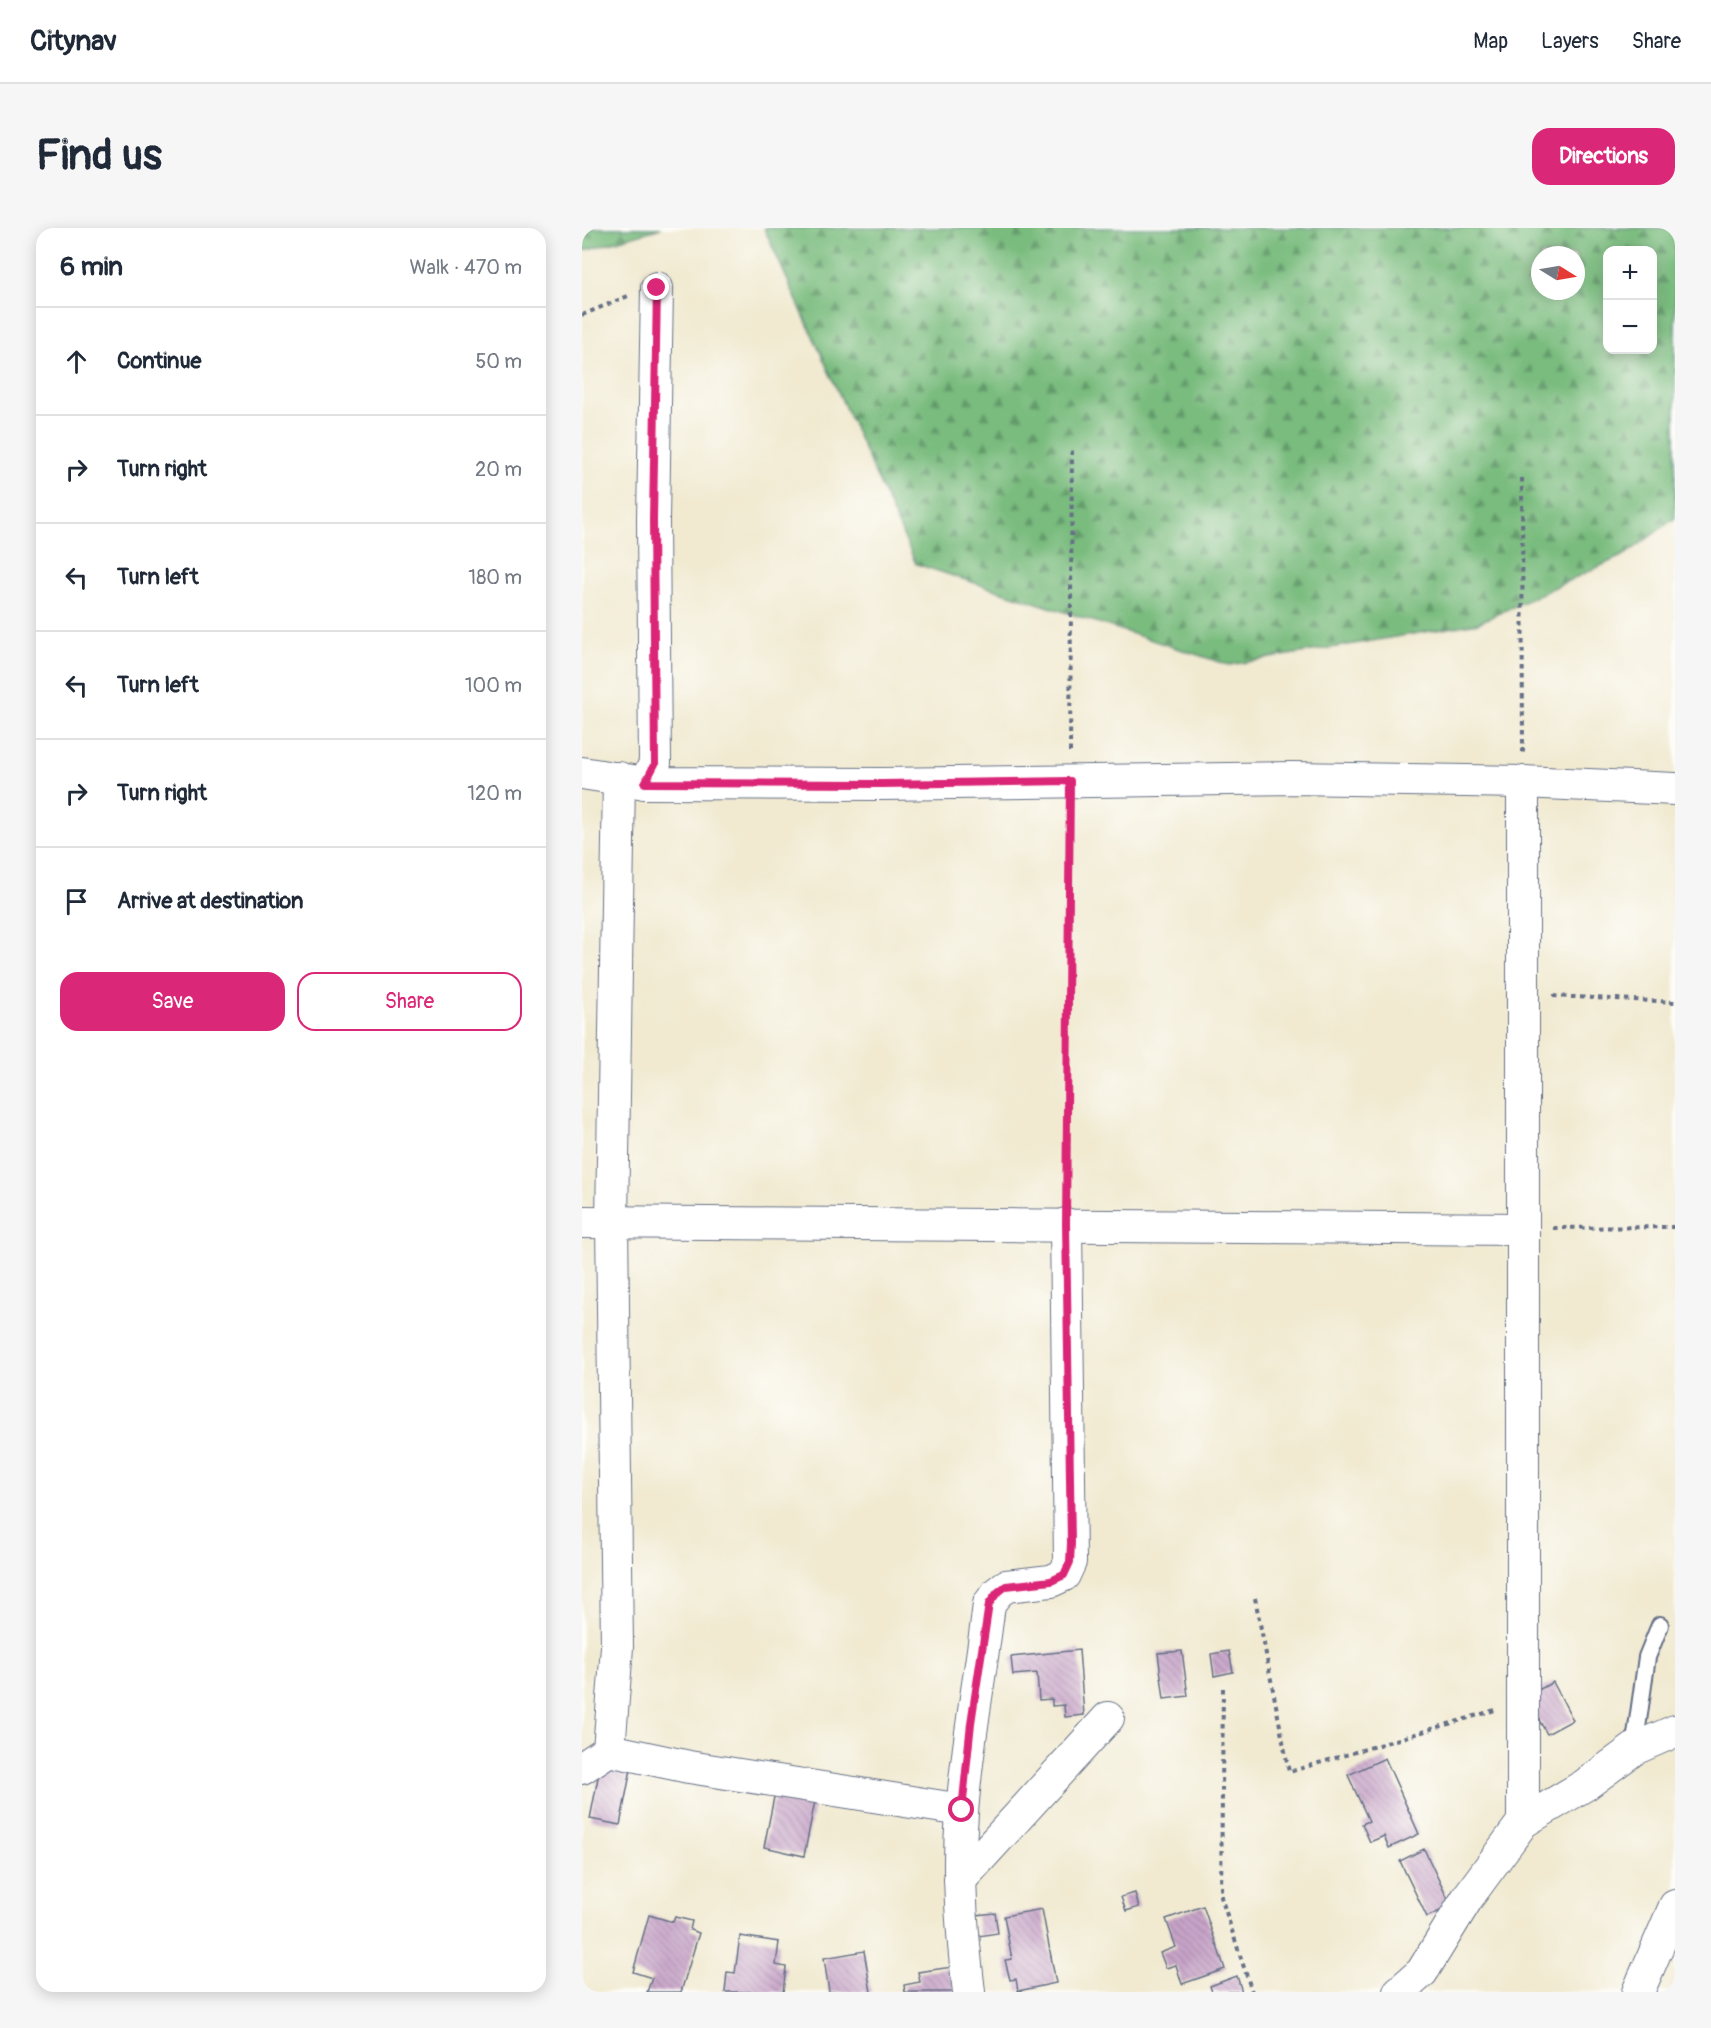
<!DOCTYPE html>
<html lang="en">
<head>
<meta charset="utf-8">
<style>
  body { margin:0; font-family:Pangolin,sans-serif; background:#f6f6f7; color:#1f2937 }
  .controls { position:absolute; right:18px; top:18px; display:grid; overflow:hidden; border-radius:12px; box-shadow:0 3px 15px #0003 }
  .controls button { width:54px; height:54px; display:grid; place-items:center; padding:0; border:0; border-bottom:2px solid #e0e1e3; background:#fff; color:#1f2937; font:30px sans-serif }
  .compass { position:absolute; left:949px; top:18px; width:54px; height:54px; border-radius:50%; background:#fff; box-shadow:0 3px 15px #0003; rotate:101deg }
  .stop { position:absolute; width:18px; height:18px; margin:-14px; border:4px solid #db2777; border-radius:50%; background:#fff }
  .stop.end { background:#db2777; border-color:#fff; box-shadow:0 2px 6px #0008 }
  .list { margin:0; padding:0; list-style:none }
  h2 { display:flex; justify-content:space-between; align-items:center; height:78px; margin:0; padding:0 24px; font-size:26px }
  h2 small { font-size:20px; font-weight:400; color:#747a83 }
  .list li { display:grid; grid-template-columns:39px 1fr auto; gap:18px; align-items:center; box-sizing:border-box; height:108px; padding:0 24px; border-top:2px solid #e0e1e3 }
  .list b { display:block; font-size:22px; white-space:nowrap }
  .list em { font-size:20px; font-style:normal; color:#747a83 }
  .actions { display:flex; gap:12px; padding:18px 24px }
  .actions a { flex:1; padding:14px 0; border:2px solid #db2777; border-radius:18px; text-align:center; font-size:21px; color:#db2777 }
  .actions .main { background:#db2777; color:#fff }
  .icon { flex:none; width:33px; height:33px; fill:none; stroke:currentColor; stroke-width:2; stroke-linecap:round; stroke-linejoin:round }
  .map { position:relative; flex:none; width:1093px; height:1764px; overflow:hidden; border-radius:18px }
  header { display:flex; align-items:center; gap:36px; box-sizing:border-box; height:84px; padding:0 30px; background:#fff; border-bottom:2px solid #e0e1e3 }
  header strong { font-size:28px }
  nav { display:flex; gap:33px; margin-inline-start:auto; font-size:21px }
  .intro { display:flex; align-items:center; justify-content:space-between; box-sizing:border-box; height:144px; padding:0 36px }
  h1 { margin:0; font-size:42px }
  .button { padding:15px 27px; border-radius:18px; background:#db2777; color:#fff; font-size:21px; font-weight:700 }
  main { display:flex; gap:36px; padding:0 36px }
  aside { flex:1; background:#fff; border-radius:18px; box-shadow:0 3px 15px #0003 }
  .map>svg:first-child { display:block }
</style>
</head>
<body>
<header>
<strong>Citynav</strong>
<nav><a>Map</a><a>Layers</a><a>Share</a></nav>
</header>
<div class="intro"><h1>Find us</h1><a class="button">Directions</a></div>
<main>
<aside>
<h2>6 min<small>Walk · 470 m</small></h2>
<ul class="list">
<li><svg class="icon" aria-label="ahead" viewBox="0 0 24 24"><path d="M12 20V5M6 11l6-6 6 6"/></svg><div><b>Continue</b></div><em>50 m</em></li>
<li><svg class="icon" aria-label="right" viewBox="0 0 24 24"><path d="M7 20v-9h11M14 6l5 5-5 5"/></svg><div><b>Turn right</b></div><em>20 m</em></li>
<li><svg class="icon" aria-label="left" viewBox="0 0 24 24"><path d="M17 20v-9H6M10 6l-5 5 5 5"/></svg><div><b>Turn left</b></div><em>180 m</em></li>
<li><svg class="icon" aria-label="left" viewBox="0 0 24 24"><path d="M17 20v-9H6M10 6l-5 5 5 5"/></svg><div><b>Turn left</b></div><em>100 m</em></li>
<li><svg class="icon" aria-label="right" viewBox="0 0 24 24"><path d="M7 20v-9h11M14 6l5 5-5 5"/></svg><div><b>Turn right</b></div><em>120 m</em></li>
<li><svg class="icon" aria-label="arrive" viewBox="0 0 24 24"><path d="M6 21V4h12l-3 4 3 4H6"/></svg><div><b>Arrive at destination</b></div></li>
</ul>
<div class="actions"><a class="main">Save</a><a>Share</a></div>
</aside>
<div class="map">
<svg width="1093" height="1764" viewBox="0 0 1093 1764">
  <defs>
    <pattern id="forest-firs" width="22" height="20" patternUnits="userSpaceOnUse" patternTransform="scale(1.5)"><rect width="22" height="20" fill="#79bc7e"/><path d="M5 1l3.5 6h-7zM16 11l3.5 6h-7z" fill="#62996a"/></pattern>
    <pattern id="building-back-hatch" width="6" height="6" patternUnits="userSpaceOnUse" patternTransform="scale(1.5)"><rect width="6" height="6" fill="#c8a4c9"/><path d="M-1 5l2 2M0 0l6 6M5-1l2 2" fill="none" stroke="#a286a6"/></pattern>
  </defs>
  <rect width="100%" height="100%" fill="#fdfcf7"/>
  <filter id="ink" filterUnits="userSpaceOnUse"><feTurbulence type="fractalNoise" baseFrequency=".0167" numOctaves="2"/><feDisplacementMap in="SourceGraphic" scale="12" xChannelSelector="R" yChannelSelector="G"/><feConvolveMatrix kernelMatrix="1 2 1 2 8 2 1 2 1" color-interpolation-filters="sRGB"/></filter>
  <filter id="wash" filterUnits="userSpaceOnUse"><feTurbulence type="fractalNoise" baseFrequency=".008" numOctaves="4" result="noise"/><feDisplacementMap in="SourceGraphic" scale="24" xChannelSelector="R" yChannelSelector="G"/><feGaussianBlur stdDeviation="1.35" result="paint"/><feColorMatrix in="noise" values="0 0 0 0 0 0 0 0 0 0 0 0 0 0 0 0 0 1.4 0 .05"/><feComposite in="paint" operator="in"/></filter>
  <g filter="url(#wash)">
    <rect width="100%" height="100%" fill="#f1ead1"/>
    <g fill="url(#forest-firs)" stroke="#4a766e" stroke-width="1.5" fill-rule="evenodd">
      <path d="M0,0H79L0,23Z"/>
      <path d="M182,0H1093V290L1044,326L896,395L647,437L334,336ZM1026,22H1070V122H1026ZM958,27H994V63H958Z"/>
    </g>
    <g id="blocks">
      <g fill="url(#building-back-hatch)">
        <path d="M497,1422L502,1487L483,1489L482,1477L470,1478V1471L457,1472L455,1445L431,1447L429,1429Z"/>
        <path d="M600,1423L606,1468L582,1471L576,1425Z"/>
        <path d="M647,1423L651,1444L632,1448L629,1426Z"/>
        <path d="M971,1454L991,1492L965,1506L957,1492L952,1494L947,1485L957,1480L949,1466Z"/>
        <path d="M803,1530L837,1606L807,1620L802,1608L788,1614L780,1596L787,1593L766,1547Z"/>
        <path d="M19,1534L49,1541L38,1597L8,1591Z"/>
        <path d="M193,1564L233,1573L222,1628L182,1619Z"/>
        <path d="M842,1621L869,1678L845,1689L818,1633Z"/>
        <path d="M553,1665L557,1679L544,1683L539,1669Z"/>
        <path d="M621,1678L643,1741L600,1756L594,1737L584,1740L578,1725L594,1719L584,1691Z"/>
        <path d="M460,1681L474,1755L436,1763L434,1751L428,1752L423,1732L430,1731L422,1688Z"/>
        <path d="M413,1685L416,1705L397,1708L394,1687Z"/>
        <path d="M67,1687L91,1694L93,1689L110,1693L108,1702L117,1705L99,1764H65L70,1750L51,1744Z"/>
        <path d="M158,1708L197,1714L194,1737L204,1739L201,1764H143L145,1744L153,1745Z"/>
        <path d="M282,1723L289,1764H247L242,1730Z"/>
        <path d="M370,1739L373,1764H323L322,1757L338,1754L336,1744Z"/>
        <path d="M655,1748L660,1764H630L628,1758Z"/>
      </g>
    </g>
  </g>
  <g filter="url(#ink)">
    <use href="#blocks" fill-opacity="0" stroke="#667086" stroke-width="1.5"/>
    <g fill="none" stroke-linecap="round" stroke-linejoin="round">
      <g stroke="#667086" stroke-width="20">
        <path id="lane" d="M1052,1521L1065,1429L1078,1397"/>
      </g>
      <g stroke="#667086" stroke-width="34">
        <g id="street">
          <path d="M0,545L63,555L300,556L711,550L941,554L1093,561"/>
          <path d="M63,555L73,536L71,292L75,60"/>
          <path d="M0,994L940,1001"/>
          <path d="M27,1522L107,1539L380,1582"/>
          <path d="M0,1540L27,1522L35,1419L30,994L37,550"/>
          <path d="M941,1594V554"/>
          <path d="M378,1652L526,1490"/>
          <path d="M387,1764C380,1705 375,1645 380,1585C385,1515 399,1446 407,1376L415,1365L424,1358L469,1353L482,1347L488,1334L484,996"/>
          <path d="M817,1764L840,1744L886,1669L941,1594L1003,1557L1052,1521L1093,1503"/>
          <path d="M1056,1764L1093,1678"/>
        </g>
      </g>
      <g stroke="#667086" stroke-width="4" stroke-dasharray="4.5 4.5" stroke-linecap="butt">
        <path d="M0,87L46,68"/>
        <path d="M940,250L941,526"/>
        <path d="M488,524L490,221"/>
        <path d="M971,768L1093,774"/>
        <path d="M485,968L488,582"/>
        <path d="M971,1000L1093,999"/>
        <path d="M673,1370L707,1544L913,1482"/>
        <path d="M641,1460L639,1669L670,1764"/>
      </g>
      <use href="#lane" stroke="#fff" stroke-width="16"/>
      <use href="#street" stroke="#fff" stroke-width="32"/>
    </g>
  </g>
  <g fill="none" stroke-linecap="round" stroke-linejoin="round" filter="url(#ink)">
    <path stroke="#db2777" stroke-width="8" d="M75,60L71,292L73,536L63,555L300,556L488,553L484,996L489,1315L488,1334L482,1347L469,1353L424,1358L415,1365L407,1376L389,1495L380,1582"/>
  </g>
</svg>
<div class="controls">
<button>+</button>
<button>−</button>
</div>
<svg class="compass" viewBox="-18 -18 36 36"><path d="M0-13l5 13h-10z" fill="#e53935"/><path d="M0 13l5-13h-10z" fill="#747a83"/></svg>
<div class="stop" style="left:380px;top:1582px"></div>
<div class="stop end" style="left:75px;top:60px"></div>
</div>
</main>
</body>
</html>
